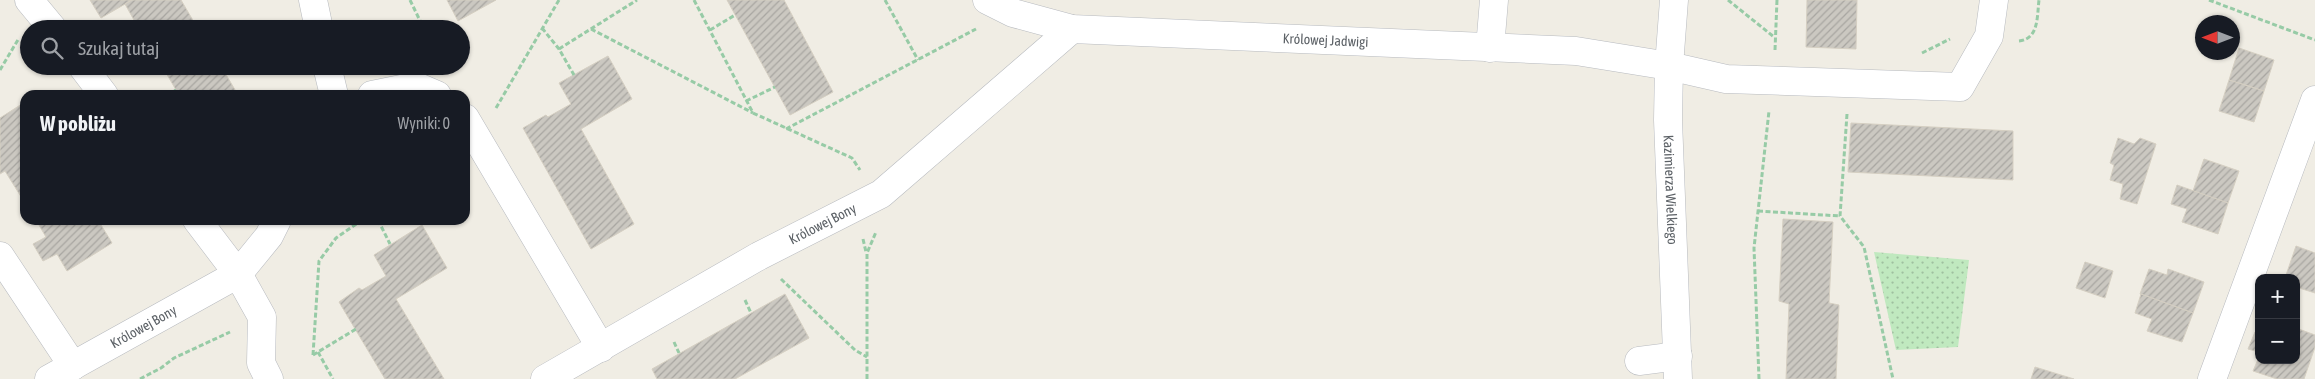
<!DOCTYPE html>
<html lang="pl">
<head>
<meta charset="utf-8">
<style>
  body { margin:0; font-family:"Asap Condensed",sans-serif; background:#20242c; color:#f1f3f6 }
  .controls { position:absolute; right:15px; bottom:15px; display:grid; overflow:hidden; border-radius:10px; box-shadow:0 1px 4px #0004 }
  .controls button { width:45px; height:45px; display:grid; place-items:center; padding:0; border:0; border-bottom:1px solid #363941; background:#171b24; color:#f1f3f6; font:25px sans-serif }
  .compass { position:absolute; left:2195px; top:15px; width:45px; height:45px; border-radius:50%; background:#171b24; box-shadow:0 1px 4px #0004; rotate:270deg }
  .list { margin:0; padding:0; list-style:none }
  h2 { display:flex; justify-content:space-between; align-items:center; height:65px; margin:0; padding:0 20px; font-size:21px }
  h2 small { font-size:16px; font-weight:400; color:#9ea1a6 }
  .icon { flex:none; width:28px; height:28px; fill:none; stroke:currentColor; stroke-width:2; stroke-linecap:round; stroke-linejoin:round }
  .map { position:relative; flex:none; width:2315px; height:379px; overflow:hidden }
  .search { position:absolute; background:#171b24; box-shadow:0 1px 4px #0004; left:20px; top:20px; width:450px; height:55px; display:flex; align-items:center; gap:12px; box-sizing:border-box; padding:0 18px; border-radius:28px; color:#9ea1a6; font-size:19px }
  .panel { position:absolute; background:#171b24; box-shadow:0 1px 4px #0004; left:20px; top:90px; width:450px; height:135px; border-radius:15px }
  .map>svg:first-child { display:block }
</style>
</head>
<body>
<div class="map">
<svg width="2315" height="379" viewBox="0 0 2315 379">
  <defs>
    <pattern id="grass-dots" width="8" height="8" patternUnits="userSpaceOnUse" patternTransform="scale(1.25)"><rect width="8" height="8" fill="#c0e9bf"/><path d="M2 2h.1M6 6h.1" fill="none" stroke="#9fc09f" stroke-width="1.8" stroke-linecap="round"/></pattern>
    <pattern id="building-hatch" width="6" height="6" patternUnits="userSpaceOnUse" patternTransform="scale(1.25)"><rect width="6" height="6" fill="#cbc8c1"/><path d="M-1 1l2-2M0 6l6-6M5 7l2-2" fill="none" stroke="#a8a6a1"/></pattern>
  </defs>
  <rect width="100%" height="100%" fill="#f0ede4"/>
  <path fill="url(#grass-dots)" d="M1874,252L1969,260L1958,347L1896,350Z"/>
  <g fill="url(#building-hatch)" stroke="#d5cfc2">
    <path d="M90,0H132L101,18Z"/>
    <path d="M132,0H181L198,29H139L125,4Z"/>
    <path d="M447,0H496L458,21Z"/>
    <path d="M727,0H784L833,92L790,115Z"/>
    <path d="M1807,0H1857L1856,49L1806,47Z"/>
    <path d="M2239,48L2274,60L2264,91L2229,80Z"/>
    <path d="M608,56L632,99L581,129L634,224L591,249L523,128L546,115L548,117L571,104L559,83Z"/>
    <path d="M162,66H221L238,95H179Z"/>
    <path d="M2229,80L2264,91L2254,122L2219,111Z"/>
    <path d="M25,102V203L5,171L0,174V118Z"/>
    <path d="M1851,123L2013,131V180L1848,172Z"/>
    <path d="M2118,138L2134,144L2140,138L2156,144L2137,204L2120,199L2123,184L2110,180L2114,165L2110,163Z"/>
    <path d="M2204,159L2239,171L2228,203L2193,191Z"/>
    <path d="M2177,185L2228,203L2218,234L2182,222L2187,209L2171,204Z"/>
    <path d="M1783,219L1833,222L1829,303L1839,305L1836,379H1786L1789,304L1779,301Z"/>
    <path d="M36,220H98L112,243L67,271L57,254L43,261L33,244L46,237Z"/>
    <path d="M422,225L447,268L396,299L444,379H385L339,302L359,288L362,290L386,276L374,255Z"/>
    <path d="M2296,246L2315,253V293L2296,287V278H2285Z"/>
    <path d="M2085,262L2113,271L2105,298L2076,288Z"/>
    <path d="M2149,269L2167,275L2168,269L2204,282L2193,313L2140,294Z"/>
    <path d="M785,294L809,338L735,379H657L652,369Z"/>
    <path d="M2141,294L2193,313L2182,342L2147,331L2152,319L2135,313Z"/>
    <path d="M2296,328L2315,335V347L2304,379H2277L2253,371L2259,357V360H2296Z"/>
    <path d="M2255,332L2259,333V352L2248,349Z"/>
    <path d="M2035,367L2074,379H2031Z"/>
  </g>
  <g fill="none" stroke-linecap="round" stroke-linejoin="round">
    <g stroke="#b7babf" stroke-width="29">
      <g id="minor">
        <path d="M29,0L53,29"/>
        <path d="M313,0L319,29"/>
        <path id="s1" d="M987,0L1013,13L1072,29L1576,51L1669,66L1726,79L1960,87L1989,36L1994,0"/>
        <path id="s2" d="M1674,0L1669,66L1668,120L1678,379"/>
        <path d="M1490,48L1494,0"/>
        <path d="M82,66L104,95"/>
        <path d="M327,66L334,95"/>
        <path d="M372,95L416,86L437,95"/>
        <path d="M465,118L601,348"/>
        <path d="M197,220L238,274L269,236L277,220"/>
        <path d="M0,256L73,366"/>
        <path d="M1639,361L1678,356"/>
        <path id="s3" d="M49,379L238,274L262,317L261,363L269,379"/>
        <path id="s4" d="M545,379L759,256L881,194L1072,29"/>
        <path d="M2212,379L2315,100"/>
      </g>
    </g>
    <g stroke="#97cba6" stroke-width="3" stroke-dasharray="5 2.5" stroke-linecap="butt">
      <path d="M410,0L424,29"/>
      <path d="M694,0L753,113L852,158L860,170"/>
      <path d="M885,0L918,60"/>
      <path d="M1728,0L1774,37"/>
      <path d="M2209,0L2315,40"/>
      <path d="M542,28L559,49L574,75"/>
      <path d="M591,29L753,113"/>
      <path d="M710,30L735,15"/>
      <path d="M2019,41C2039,39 2037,16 2039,0"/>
      <path d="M559,49L637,0"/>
      <path d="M1775,50L1777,0"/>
      <path d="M1922,53L1950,39"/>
      <path d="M0,70L19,38"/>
      <path d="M168,95L176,90"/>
      <path d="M746,101L775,87"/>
      <path d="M496,108L559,0"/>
      <path d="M1847,114L1840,216L1864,247L1893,379"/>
      <path d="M786,129L976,29"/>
      <path d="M1758,211L1840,216"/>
      <path d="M378,220L390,244"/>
      <path d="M863,239L866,252"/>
      <path d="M781,279L855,350L867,357"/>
      <path d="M745,300L751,313"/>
      <path d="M674,342L679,353"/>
      <path d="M318,352L333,379"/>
      <path d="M313,355L319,261L336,238L362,220"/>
      <path d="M313,355L356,329"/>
      <path d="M140,379L161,368L174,358L230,332"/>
      <path d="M867,379V253L876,232"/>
      <path d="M1759,379L1754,248L1769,111"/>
    </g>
    <use href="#minor" stroke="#fff" stroke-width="28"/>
  </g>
  <g text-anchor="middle" stroke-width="4" stroke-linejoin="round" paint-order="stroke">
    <g font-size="14" fill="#5c6166" stroke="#fff">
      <text dy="5" stroke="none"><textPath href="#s1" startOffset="344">Królowej Jadwigi</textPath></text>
      <text dy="5" stroke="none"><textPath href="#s2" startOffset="190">Kazimierza Wielkiego</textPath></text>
      <text dy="5" stroke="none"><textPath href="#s4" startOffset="318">Królowej Bony</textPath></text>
      <text dy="5" stroke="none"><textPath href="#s3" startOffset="108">Królowej Bony</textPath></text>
    </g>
  </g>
</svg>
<div class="controls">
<button>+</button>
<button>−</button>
</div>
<svg class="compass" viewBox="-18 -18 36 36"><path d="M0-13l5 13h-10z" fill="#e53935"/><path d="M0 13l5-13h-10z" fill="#9ea1a6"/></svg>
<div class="search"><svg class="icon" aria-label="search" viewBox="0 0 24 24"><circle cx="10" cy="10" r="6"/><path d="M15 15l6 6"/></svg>Szukaj tutaj</div>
<section class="panel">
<h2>W pobliżu<small>Wyniki: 0</small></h2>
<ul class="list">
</ul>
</section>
</div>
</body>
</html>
